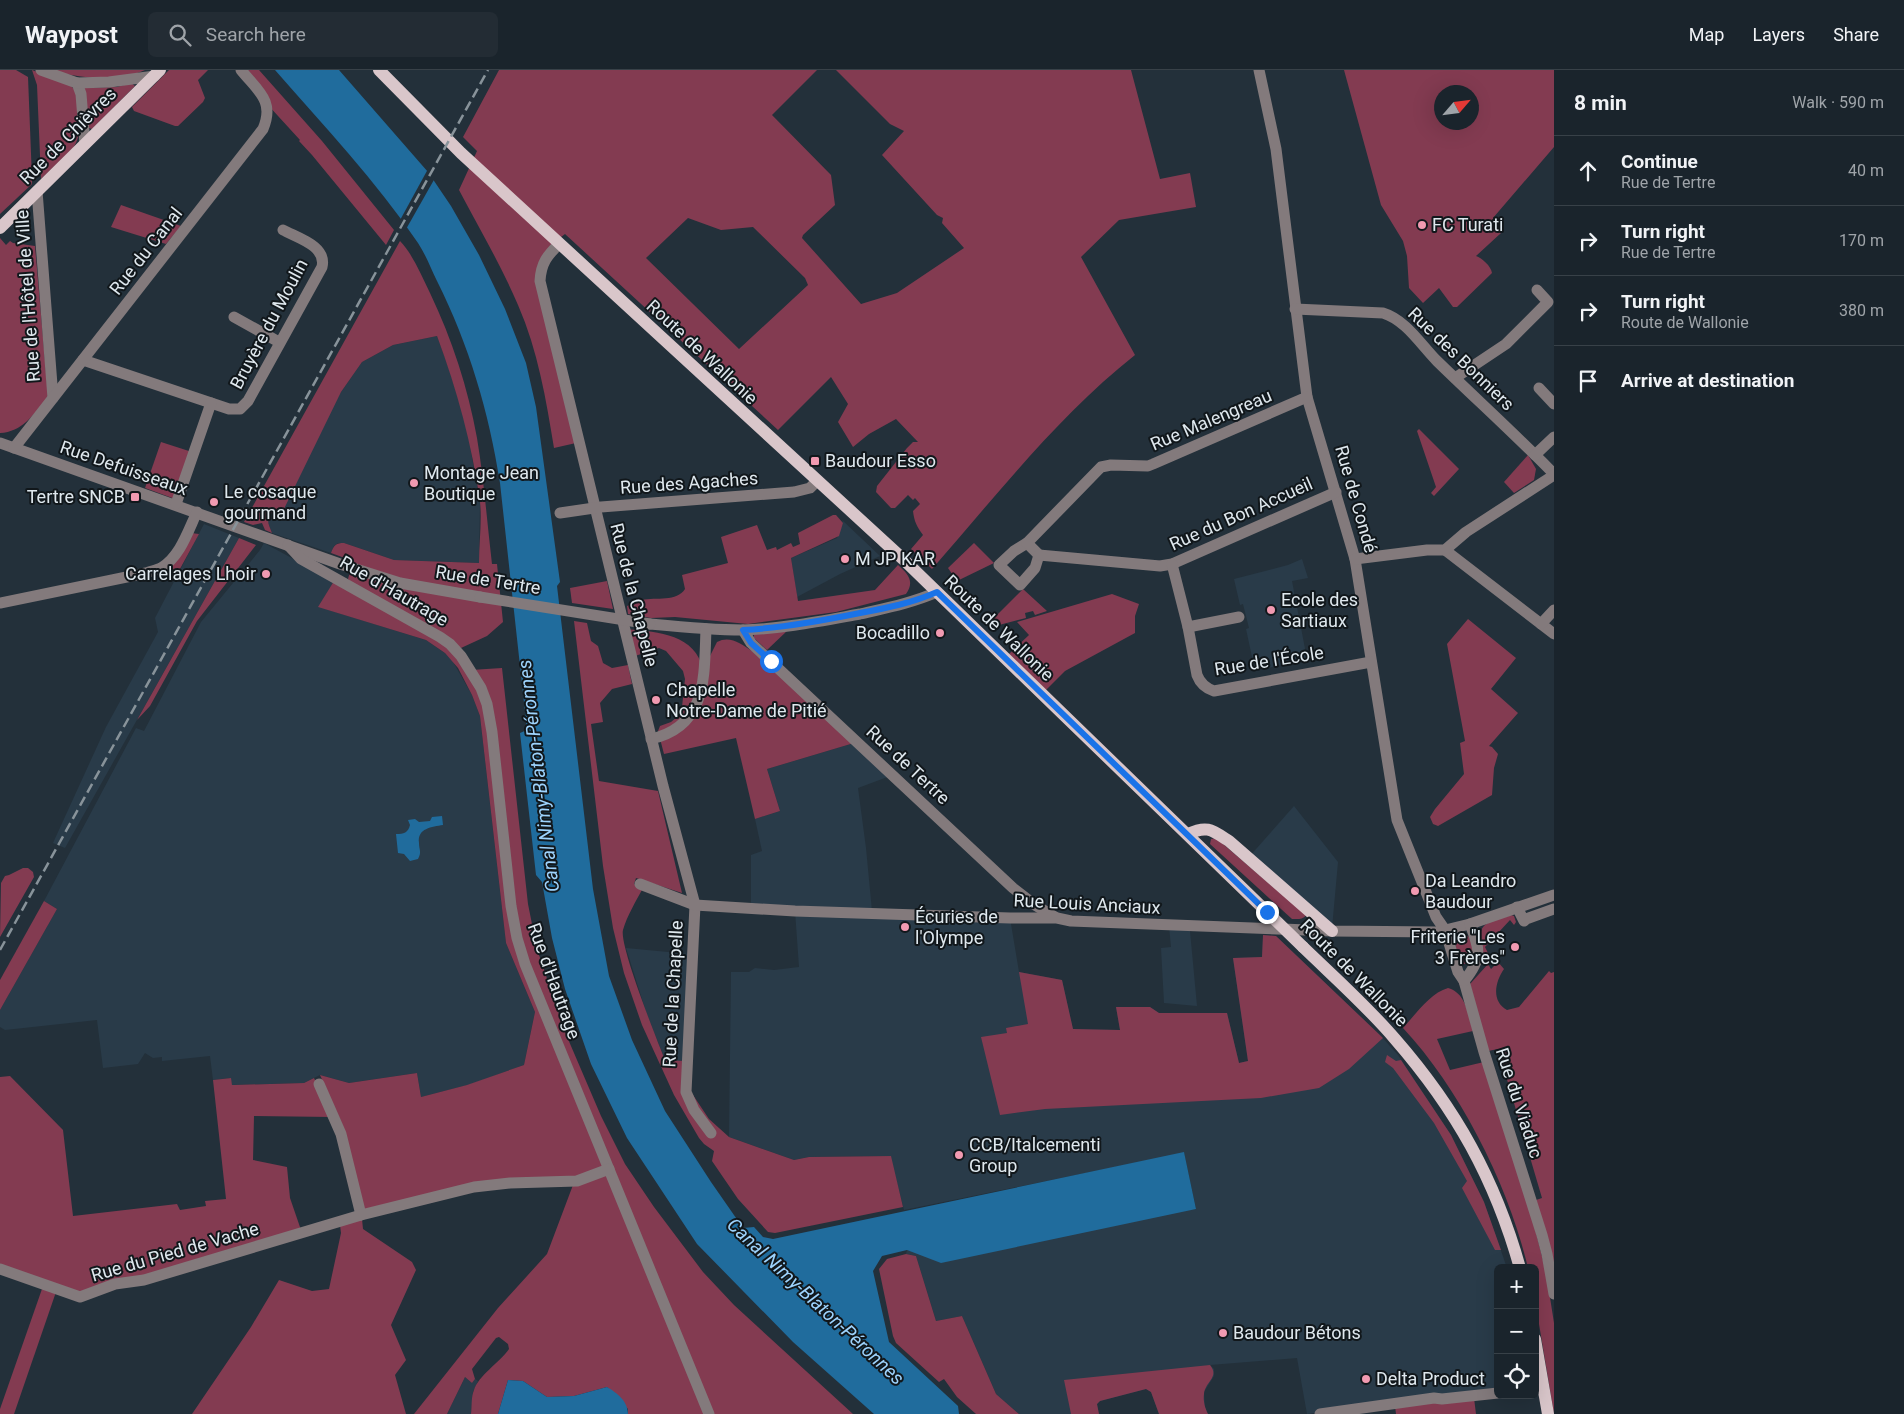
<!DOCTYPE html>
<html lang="en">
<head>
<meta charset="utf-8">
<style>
  body { margin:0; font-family:Roboto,sans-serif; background:#232c34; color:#f1f3f6 }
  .controls { position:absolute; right:15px; bottom:15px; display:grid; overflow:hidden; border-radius:8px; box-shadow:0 5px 20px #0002 }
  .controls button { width:45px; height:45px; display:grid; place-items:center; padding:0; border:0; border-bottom:1px solid #384148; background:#1a242c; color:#f1f3f6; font:25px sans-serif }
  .compass { position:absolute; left:1434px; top:15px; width:45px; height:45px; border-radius:50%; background:#1a242c; box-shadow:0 5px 20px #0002; rotate:62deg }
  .stop { position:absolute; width:15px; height:15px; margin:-11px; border:4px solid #1a73e8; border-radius:50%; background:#fff }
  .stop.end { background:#1a73e8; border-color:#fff; box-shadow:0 1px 5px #0008 }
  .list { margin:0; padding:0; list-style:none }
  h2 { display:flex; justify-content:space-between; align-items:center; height:65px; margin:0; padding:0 20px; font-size:21px }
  h2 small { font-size:16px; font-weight:400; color:#9fa4a9 }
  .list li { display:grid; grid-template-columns:32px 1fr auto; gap:15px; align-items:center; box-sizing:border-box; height:70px; padding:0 20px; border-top:1px solid #384148 }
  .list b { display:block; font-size:19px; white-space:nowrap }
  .list p { margin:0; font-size:16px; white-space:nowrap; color:#9fa4a9 }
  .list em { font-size:16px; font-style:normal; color:#9fa4a9 }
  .icon { flex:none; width:28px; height:28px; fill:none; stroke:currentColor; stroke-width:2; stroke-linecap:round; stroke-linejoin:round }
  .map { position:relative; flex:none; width:1554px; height:1344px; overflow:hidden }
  header { display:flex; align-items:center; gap:30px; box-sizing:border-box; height:70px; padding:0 25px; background:#1a242c; border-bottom:1px solid #384148 }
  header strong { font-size:24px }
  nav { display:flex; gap:28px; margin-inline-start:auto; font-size:18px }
  .search { width:350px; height:45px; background:#232c34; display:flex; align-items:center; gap:12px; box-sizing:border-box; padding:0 18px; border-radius:8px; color:#9fa4a9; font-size:19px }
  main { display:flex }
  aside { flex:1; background:#1a242c }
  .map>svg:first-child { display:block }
</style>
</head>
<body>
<header>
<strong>Waypost</strong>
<div class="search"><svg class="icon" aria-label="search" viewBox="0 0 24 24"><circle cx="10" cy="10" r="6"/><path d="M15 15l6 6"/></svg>Search here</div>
<nav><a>Map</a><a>Layers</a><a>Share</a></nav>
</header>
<main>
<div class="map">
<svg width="1554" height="1344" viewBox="0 0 1554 1344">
  <rect width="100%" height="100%" fill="#23303a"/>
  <g fill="#293b49">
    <path d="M437,266L448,296L466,353L480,433L479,493L394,490L344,473H338L334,476L331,483L272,463L267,450L269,445L274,441L341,322L362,292L393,275Z"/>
    <path d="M842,450L880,486L840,504L797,527L791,488L837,468L843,453Z"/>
    <path d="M204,454L239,468L65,778L53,773L106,657L158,562L155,548Z"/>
    <path d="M264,473L334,511L319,537L426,570L445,583L452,590L472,625L480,646L506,873L535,942L524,995L472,1014L421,1027L417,1003L349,1013L320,1005L304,1013L232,1015L230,1008L213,1010L210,986L162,991V987L153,988L145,983L138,994L103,998L97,950L5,960L0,957V940L57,839L44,831L136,658L144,661L201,552L260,480Z"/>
    <path d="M1302,489L1308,508L1292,511L1307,589L1255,601L1246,559L1249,558L1243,534L1240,535L1234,509L1288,495Z"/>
    <path d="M854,673L890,706L858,718L866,778L872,841L751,836V785L762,781L755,749L780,741L767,699Z"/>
    <path d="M1294,736L1338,792L1332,858L1249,787Z"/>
    <path d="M795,841L1010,848L1019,902L1062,910L1073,959L1120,960L1116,937H1150L1159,943H1227L1239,993L1248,991L1233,888L1262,887L1263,865L1276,866L1380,965L1398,985L1451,1065L1484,1132L1507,1198H1498V1319L1307,1344L1297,1288L1210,1295L1214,1299V1306L1204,1322L1205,1337L1208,1344H1159L1151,1322L1146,1319L1100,1331L1097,1334L1099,1344H1019L996,1324L962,1246L936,1251L916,1186L906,1184L907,1180L915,1182L1196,1139L1184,1083L904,1140L890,1086L809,1087L794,1090L729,1067L731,902H749L755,898L774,900L799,897Z"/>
    <path d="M1169,856L1190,861L1197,936L1164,933L1161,878L1171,877Z"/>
    <path d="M626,878L689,884L685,991L665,990L646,942Z"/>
    <path d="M465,1307L472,1313L475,1309L478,1311L473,1322L471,1344H447Z"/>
  </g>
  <g fill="#833b51" fill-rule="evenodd">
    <path d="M0,0H16L28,7L32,109V114L0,144Z"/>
    <path d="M32,0L69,14L76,21L80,62L76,73L73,78L41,109L37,15Z"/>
    <path d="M55,0H145C117,13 84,8 55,2Z"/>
    <path d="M169,0H208L198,10L205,28L203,32L178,56H175L134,41L132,37Z"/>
    <path d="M236,0H259L322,71L394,160L386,175L312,85L299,71L300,70Z"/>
    <path d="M499,0H817L772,45L831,105L835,135L803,165L802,168L861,234L897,223L964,178L942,153L943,148L937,145L882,85L904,61L890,54L836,0H1131L1160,109L1190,103L1196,137L1119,150L1081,187L1135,285C1058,346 996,426 932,499L911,479L923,465C917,457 914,451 913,441L920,434L915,428L913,430L908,425L895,438H891L876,422L877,416L907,378L913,372H918L896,349L869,364L853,377L838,352L848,334L831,307L778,360L565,164C547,177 538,188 536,210L576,373L554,378C546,329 538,281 518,235C501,195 479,158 459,120L477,81L463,67ZM688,148L721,160L753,157L805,208L808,215L739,279L646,188Z"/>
    <path d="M1344,0H1554V77L1493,148L1501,163L1476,186C1482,188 1491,196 1492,203L1457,237H1453L1439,218L1423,233L1409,218L1407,186L1403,171L1381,135ZM1442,22H1472V52H1442Z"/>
    <path d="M131,13L135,16L92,59L89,58L84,18L117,17Z"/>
    <path d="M121,135L181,156L166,174L111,157Z"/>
    <path d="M0,168L6,175L10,171L13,173L35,176L48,325L46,330C33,345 22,362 0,363Z"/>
    <path d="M400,171C414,186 421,205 430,223C452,269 468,318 477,368C484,410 487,452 492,494H497L503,552L487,566L461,578L352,513L348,509L353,491L331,483C334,475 336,473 344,473L394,490L479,493C479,473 482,451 480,432C472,374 457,320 437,266L393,275L362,292L341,322L282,443L274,441C265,448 268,453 272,463L265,460L262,453L253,455L244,452Z"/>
    <path d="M1419,359L1459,399L1434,426L1431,423L1436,417L1417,361Z"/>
    <path d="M161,372L192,382L175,429L145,418Z"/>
    <path d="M1528,385L1536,399L1534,410L1514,423L1504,412Z"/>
    <path d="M833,445H836L843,453L839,466L791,488L798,531L875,520L898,495C908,504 915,511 906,524L836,542L748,554L675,547L651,548L628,544L627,536C632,534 637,531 642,530C656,527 677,532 685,519L682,505L728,493L721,467L757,455L767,480L776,477L777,480L791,473L793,477L800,474L798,463Z"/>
    <path d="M191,463L199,464L175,508L172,493Z"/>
    <path d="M239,468L256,475L197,551L150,636L137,650Z"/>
    <path d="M974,473L994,493L957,511L948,498Z"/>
    <path d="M334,511L443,573L471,600L502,598L528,834L537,879L565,962L601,1046L625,1094L654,1137L703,1202L734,1235L853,1344H628V1339L607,1317L574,1326L547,1327L523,1311L508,1310L498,1344H471C472,1336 471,1327 474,1320C478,1306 500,1292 509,1279L508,1274L499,1267L496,1268L472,1299L475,1309L472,1313L465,1307L447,1344H414L498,1238L547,1184L573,1115L537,1107L364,1141L342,1054L320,1005L349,1013L417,1003L421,1027L467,1015L524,995L535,942L506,873L480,646L472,625L458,598L445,583L426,570L318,537Z"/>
    <path d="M607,511L613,539L572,533L570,518Z"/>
    <path d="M1023,519L1047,541L1035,545L1033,541L1025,543L1026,548L999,555L993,549Z"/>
    <path d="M1112,524L1139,534L1135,546V563L1065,601L1046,620L1009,584L1029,565L1017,552Z"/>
    <path d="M1468,549L1516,588L1491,619L1518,643L1489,676L1492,677L1498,684L1494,698L1492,725L1438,756L1433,754L1430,747L1435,739L1464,704L1460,673L1465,671L1447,574Z"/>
    <path d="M574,551L587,553L591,571L598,576L603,593L612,598L628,595L632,614L612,619L600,633L603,652L591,654L599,711L658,721L682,823L636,808L634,814L643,818C636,831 627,846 623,860C619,875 657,970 665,990L685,991L691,1022L709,1049L729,1067L794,1090L809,1087L891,1086L903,1137L775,1163L768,1162L738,1129L712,1091L714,1081L704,1074L699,1068L674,1025L642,955L624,903L613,858L603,796Z"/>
    <path d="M624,559C651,561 691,563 701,593L709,588L717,572C730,565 741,574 752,581L854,673L767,699L780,741L755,749L736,668L664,684L658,661L660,656L671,652L677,647L682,637L685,609L683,601L666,581L659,578L632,587Z"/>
    <path d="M788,560L767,580L754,568V564Z"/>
    <path d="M1216,768L1306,845C1303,850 1297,849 1292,849L1210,774L1211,769Z"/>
    <path d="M23,798H28L33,802L34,807L0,867L1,813L5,806L9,805Z"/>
    <path d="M44,831L57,839L0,940V910Z"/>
    <path d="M1511,845L1514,846L1516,852L1514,855L1510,850L1485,877L1488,883L1485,887H1482C1478,852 1480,855 1511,845Z"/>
    <path d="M1459,864L1468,866L1474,874L1471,891L1468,894H1461L1455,874Z"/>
    <path d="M1263,865L1276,866L1383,968L1349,999L1319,1018L1261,1028L1045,1039L1000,1045L981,967L1007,963L1006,958L1028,954L1019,902L1062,910L1073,959L1120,960L1116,937H1150L1159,943H1227L1239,993L1248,991L1233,888L1262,887Z"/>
    <path d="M1498,892L1504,899C1495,912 1491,931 1507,940L1519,937L1549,901L1551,903L1554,902V1199L1536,1130L1542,1128L1498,979L1488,981L1470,914L1488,894L1491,899Z"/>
    <path d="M1448,918C1466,923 1468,944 1473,961L1437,969L1450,1000L1484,992L1531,1143L1546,1202L1554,1253V1344L1535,1230V1198H1528C1509,1116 1460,1019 1403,958C1415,945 1430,923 1448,918Z"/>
    <path d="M1387,985L1396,991L1401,990L1451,1065L1484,1132L1501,1180H1495L1462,1118L1467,1111L1434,1053L1393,998L1385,992Z"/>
    <path d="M10,1006L63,1060L73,1146L177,1134L180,1140L206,1136L205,1131L226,1129L213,1010L231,1008L232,1015H234L304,1013L314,1008L333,1047L254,1046L253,1090L287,1097L290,1128L301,1160L81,1224L0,1197V1007Z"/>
    <path d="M362,1149L363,1159L412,1192L416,1200L391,1255L406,1290L395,1305L406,1344H192L251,1257L279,1210L312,1221L329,1219L341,1163L340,1155Z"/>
    <path d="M906,1184L916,1186L936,1251L962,1246L996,1324L1019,1344H976L957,1327L944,1309L939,1312L896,1273L893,1266L879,1199L887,1189Z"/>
    <path d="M42,1219L56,1222L14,1344H0V1339Z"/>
    <path d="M1210,1295C1220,1307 1205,1312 1204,1324C1203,1331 1205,1338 1208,1344H1159L1151,1322L1146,1319L1100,1331L1097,1334L1099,1344H1071L1064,1310Z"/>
    <path d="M1474,1328L1476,1344H1396L1395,1336Z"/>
  </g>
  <g fill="#206c9d">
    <path d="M275,0H339L428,102L451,136L479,185L505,239L526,293L536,337L560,512L557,516L593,819L609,906L632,970L665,1041L711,1112L743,1158L754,1157L763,1167L773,1169L1184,1082L1196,1139L941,1193L907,1180L882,1186L873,1201L889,1272L958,1336L959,1344H874L793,1272L697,1174L627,1068L591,994L565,919L552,868L542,812L536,805L520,663L527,660L500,413C489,342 469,275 437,211C431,199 426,185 418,173C376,111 324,56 275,0Z"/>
    <path d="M442,746L443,755C432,757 417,758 419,773C419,780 422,782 418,789L410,791L404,784L398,783L396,764C404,764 408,763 410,755L408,750L415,749L419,752L430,751L432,747Z"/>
    <path d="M508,1310L523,1311L547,1327L574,1326L607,1317C617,1323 628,1331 628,1344H498Z"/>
  </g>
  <path fill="#23303a" d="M428,99L435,108L405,161L399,152Z"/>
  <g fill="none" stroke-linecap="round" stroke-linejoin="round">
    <g stroke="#837a7c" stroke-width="11">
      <path d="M41,0L77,13L81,24L85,74"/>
      <path d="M1259,0L1276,79L1307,327L1355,489L1397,750L1436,847L1445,860L1458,902L1464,911L1484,982L1542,1165L1547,1184L1554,1224"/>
      <path d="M77,13L109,12L155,6"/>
      <path d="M37,121L53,328"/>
      <path d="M559,174C547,186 541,193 540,211L663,716L695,835L686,1022L694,1040L711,1063"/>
      <path d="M1295,239L1383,243C1406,250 1421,275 1437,291C1476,329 1516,365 1554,404"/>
      <path d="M234,247L279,272"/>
      <path d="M83,290L229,339H240L248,331L322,197C327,176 298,168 283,160"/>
      <path d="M1455,308L1506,274L1548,232L1537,220"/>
      <path d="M1539,318L1554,334"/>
      <path d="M0,373L340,494L400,513L480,527"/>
      <path d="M14,378L263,59C275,31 258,21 241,0"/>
      <path d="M1535,385L1554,367"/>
      <path d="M176,434L211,333"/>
      <path d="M560,443L601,437L794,422L810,418L817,411"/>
      <path d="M1027,473L1014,481L999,495L1020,515L1035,498L1039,485"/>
      <path d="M288,475L301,489L440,567L450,574L461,586L481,618L487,634L492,662L511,836L517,868L525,894L709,1344"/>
      <path d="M1445,480L1554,564"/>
      <path d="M1039,485L1027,473L1101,397L1111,395L1148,396L1153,394L1307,327"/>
      <path d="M1039,485L1160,496L1172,494L1336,422"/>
      <path d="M1355,489L1427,480H1445L1466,462L1554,405"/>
      <path d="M1172,494L1188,557L1197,605C1200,613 1205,618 1214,621L1371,592"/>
      <path d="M0,533L146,503C151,501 157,500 161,498C180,487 188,461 197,442"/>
      <path d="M650,554C681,557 711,560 742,560C782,559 821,551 860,544C886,538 912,533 937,522"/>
      <path d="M1541,554L1554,540"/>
      <path d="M1188,557L1239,547"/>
      <path d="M743,560L751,573L1013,818L1035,835L1055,847"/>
      <path d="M651,669C708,656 704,606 706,559"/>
      <path d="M640,814L695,835L795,841L1010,848H1057L1071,851L1332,861L1437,862L1470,854L1554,825"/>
      <path d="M1517,837L1524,851L1526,849L1554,839"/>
      <path d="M1464,911C1483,888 1480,880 1470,854"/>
      <path d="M319,1014L341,1064L361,1145"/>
      <path d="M0,1199L80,1227L115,1214L144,1210L361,1145L474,1117L510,1113L577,1111L609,1099"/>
      <path d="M1320,1344L1434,1328L1442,1329L1498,1323"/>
    </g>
    <g stroke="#d9c6ca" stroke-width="12">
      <path d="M379,0L461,83L903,489L1267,842"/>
      <path d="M0,158L160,0"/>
      <path d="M1188,764C1207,755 1212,760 1229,771L1332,861"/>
      <path d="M1303,877C1334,907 1367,936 1395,969C1456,1039 1495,1109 1520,1198"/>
      <path d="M1535,1269L1548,1344"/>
    </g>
    <path stroke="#88939a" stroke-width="2.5" stroke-dasharray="10 5" stroke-linecap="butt" d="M0,880L488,0"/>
    <path stroke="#837a7c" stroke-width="11" d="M480,527L650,554"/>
    <path stroke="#d9c6ca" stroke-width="12" d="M1267,842L1303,877"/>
  </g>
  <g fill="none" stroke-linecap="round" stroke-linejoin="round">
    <path stroke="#1a73e8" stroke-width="6" d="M771,591L751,573L743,560C783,558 821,551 860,543C887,538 912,533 937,522L1267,842"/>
  </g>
  <g fill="#f19ab1" stroke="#11171b" stroke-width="2">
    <circle cx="1422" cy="155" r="5"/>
    <rect x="810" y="386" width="10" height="10" rx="2.5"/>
    <circle cx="414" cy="413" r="5"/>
    <rect x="130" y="422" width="10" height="10" rx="2.5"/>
    <circle cx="214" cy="432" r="5"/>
    <circle cx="845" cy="489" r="5"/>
    <circle cx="266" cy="504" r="5"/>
    <circle cx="1271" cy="540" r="5"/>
    <circle cx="940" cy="563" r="5"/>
    <circle cx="656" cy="630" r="5"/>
    <circle cx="1415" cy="821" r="5"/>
    <circle cx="905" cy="857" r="5"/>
    <circle cx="1515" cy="877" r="5"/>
    <circle cx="959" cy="1085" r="5"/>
    <circle cx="1223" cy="1263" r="5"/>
    <circle cx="1366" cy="1309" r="5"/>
  </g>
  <g text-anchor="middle" stroke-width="4" stroke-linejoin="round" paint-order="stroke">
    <g font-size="18" fill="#dfe8ee" stroke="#11171b">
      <text transform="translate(68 66) rotate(-45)" y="6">Rue de Chièvres</text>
      <text transform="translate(146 181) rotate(-52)" y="6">Rue du Canal</text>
      <text transform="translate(28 226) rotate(-94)" y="6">Rue de l'Hôtel de Ville</text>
      <text transform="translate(269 254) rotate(-62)" y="6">Bruyère du Moulin</text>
      <text transform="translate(702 282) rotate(43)" y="6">Route de Wallonie</text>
      <text transform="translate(1461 289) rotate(44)" y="6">Rue des Bonniers</text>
      <text transform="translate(1211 350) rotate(-23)" y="6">Rue Malengreau</text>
      <text transform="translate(124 398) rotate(19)" y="6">Rue Defuisseaux</text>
      <text transform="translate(689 413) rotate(-4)" y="6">Rue des Agaches</text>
      <text transform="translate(1356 429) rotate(74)" y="6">Rue de Condé</text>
      <text transform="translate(1241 444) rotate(-24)" y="6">Rue du Bon Accueil</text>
      <text transform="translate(488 510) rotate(9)" y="6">Rue de Tertre</text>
      <text transform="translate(394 521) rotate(30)" y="6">Rue d'Hautrage</text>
      <text transform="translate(634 525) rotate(76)" y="6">Rue de la Chapelle</text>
      <text transform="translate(999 558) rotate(44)" y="6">Route de Wallonie</text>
      <text transform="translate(1269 591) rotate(-9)" y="6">Rue de l'École</text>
      <text transform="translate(908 695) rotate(43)" y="6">Rue de Tertre</text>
      <text transform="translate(1087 834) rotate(3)" y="6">Rue Louis Anciaux</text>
      <text transform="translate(1354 903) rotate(45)" y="6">Route de Wallonie</text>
      <text transform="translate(554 911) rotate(70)" y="6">Rue d'Hautrage</text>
      <text transform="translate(673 924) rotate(-87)" y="6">Rue de la Chapelle</text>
      <text transform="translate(1519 1033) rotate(72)" y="6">Rue du Viaduc</text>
      <text transform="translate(175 1182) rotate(-16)" y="6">Rue du Pied de Vache</text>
    </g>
    <g font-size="18" fill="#dfe8ee" stroke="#11171b" text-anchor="start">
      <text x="1432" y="161">FC Turati</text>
      <text x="825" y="397">Baudour Esso</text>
      <text x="424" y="409">Montage Jean<tspan x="424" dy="21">Boutique</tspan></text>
      <text x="224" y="428">Le cosaque<tspan x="224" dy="21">gourmand</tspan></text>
      <text x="125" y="433" text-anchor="end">Tertre SNCB</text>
      <text x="855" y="495">M JP KAR</text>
      <text x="256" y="510" text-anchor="end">Carrelages Lhoir</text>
      <text x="1281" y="536">Ecole des<tspan x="1281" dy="21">Sartiaux</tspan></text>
      <text x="930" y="569" text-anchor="end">Bocadillo</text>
      <text x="666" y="626">Chapelle<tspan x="666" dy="21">Notre-Dame de Pitié</tspan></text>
      <text x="1425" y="817">Da Leandro<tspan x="1425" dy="21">Baudour</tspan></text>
      <text x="915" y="853">Écuries de<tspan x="915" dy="21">l'Olympe</tspan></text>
      <text x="1505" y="873" text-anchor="end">Friterie "Les<tspan x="1505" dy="21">3 Frères"</tspan></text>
      <text x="969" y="1081">CCB/Italcementi<tspan x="969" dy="21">Group</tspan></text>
      <text x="1233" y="1269">Baudour Bétons</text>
      <text x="1376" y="1315">Delta Product</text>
    </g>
    <g font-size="19" font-style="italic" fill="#9dd3fd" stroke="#11171b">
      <text transform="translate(538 706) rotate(-97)" y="7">Canal Nimy-Blaton-Péronnes</text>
      <text transform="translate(816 1231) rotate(43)" y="7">Canal Nimy-Blaton-Péronnes</text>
    </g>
  </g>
</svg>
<div class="controls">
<button>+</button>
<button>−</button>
<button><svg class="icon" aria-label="locate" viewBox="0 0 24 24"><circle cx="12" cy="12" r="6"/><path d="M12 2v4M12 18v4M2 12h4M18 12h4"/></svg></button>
</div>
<svg class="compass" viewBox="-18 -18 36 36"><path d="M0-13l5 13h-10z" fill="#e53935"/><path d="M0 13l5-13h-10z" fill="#9fa4a9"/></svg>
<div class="stop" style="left:771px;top:591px"></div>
<div class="stop end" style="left:1267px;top:842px"></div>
</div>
<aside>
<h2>8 min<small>Walk · 590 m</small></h2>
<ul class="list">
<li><svg class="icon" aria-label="ahead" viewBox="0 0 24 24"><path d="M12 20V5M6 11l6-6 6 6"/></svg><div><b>Continue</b><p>Rue de Tertre</p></div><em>40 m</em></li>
<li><svg class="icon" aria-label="right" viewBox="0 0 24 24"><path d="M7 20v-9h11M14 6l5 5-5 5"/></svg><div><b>Turn right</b><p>Rue de Tertre</p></div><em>170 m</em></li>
<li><svg class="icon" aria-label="right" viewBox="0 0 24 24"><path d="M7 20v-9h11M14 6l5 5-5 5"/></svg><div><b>Turn right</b><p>Route de Wallonie</p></div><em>380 m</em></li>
<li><svg class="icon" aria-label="arrive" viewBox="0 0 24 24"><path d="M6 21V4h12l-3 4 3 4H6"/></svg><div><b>Arrive at destination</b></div></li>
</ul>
</aside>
</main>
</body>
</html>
